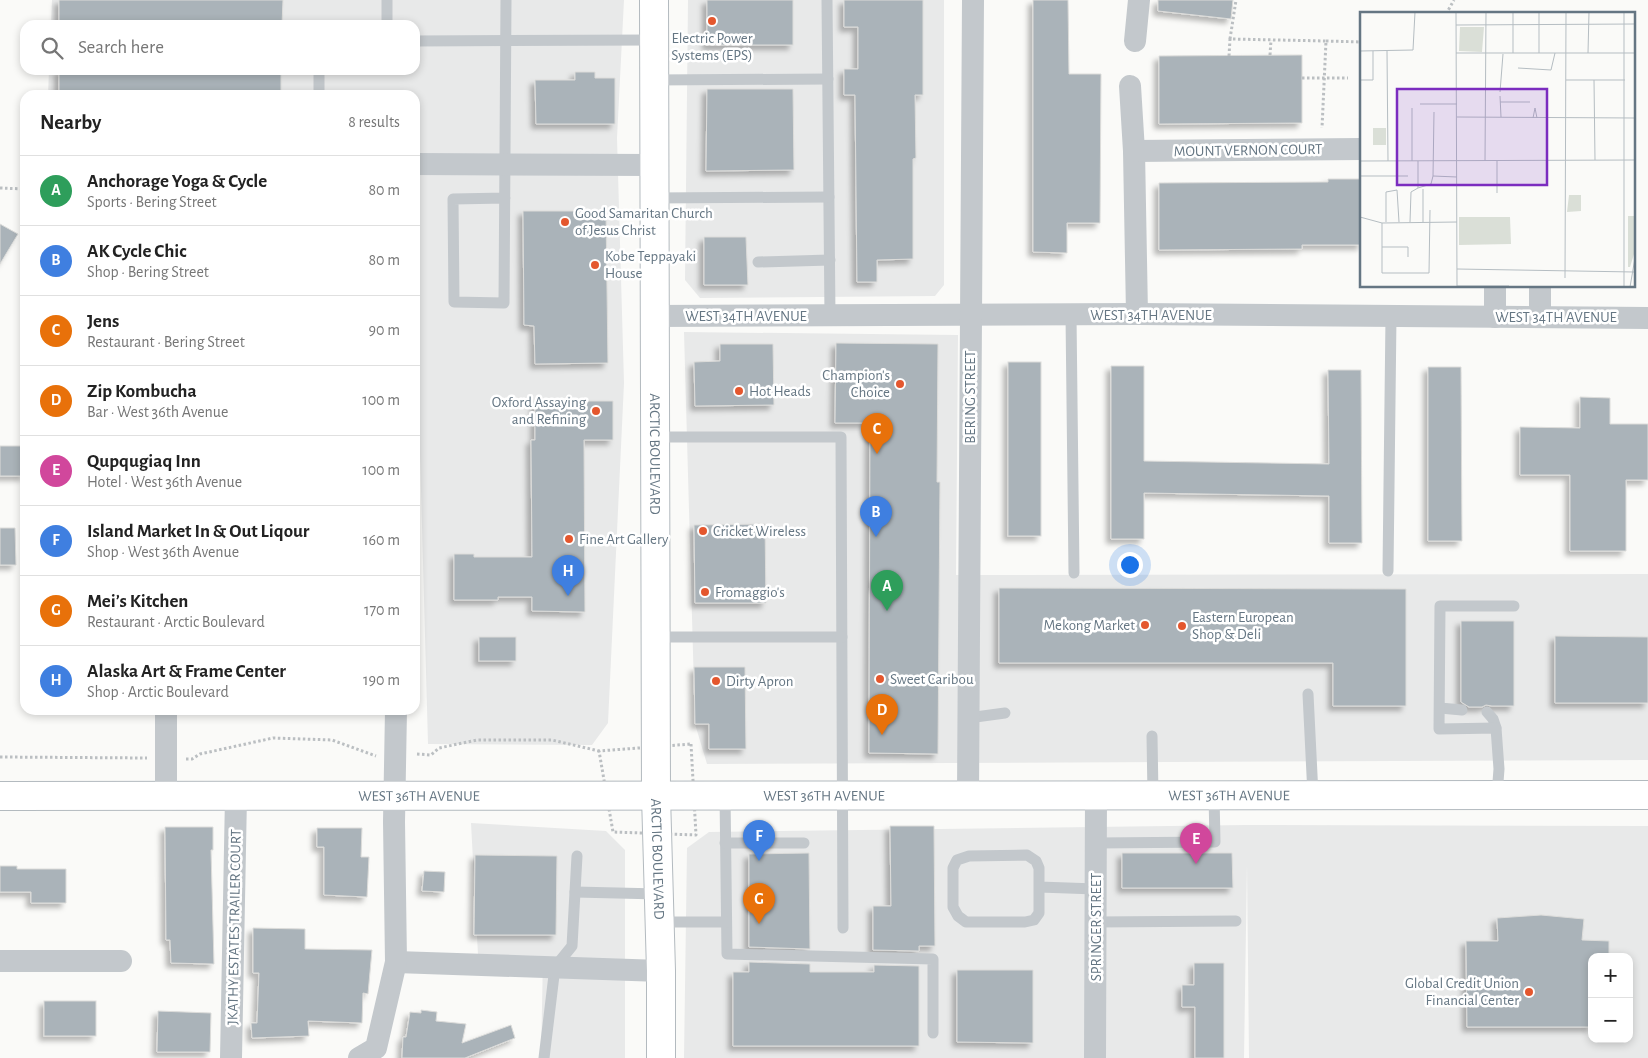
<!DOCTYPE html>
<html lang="en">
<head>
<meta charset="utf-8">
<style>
  body { margin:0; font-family:"Alegreya Sans",sans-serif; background:#f2f2f2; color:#222 }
  .controls { position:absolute; right:15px; bottom:15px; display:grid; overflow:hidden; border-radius:10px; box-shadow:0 2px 8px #0003 }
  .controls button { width:45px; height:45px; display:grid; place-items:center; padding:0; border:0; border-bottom:1px solid #e0e0e0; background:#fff; color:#222; font:25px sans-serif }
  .you { position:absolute; left:1129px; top:564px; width:18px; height:18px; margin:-12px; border:4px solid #fff; border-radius:50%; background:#1a73e8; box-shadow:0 0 0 8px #1a73e833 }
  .badge { display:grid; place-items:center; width:32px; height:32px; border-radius:50%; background:#2563eb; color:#fff; font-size:16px; font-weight:700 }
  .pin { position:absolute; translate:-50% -41px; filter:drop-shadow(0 1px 2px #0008) }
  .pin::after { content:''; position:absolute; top:26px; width:18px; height:15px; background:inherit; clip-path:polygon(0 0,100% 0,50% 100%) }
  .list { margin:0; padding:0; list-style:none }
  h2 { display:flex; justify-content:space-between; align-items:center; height:65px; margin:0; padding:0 20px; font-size:21px }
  h2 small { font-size:16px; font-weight:400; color:#767676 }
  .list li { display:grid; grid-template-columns:32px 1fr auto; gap:15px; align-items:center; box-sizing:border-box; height:70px; padding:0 20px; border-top:1px solid #e0e0e0 }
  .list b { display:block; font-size:19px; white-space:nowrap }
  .list p { margin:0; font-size:16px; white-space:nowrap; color:#767676 }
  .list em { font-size:16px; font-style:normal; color:#767676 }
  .icon { flex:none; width:28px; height:28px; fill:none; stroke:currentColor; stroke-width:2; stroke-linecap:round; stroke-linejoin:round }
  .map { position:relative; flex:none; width:1648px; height:1058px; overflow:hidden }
  .search { position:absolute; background:#fff; box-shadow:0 2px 8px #0003; left:20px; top:20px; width:400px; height:55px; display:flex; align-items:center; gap:12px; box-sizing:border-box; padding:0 18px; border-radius:15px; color:#767676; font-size:19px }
  .panel { position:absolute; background:#fff; box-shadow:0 2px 8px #0003; left:20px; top:90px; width:400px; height:625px; border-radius:15px }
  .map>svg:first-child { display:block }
</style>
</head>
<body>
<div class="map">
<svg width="1648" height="1058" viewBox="0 0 1648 1058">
  <defs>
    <filter id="shadow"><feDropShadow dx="-4.5" dy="4.5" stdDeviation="2.5" flood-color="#0004"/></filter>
  </defs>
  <rect width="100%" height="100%" fill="#fafaf8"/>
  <g fill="#e8e9e9" fill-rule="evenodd">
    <path d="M52,0H624L617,138L624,383L608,723L592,745L428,744L415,272V95H48L49,70H415V25H51Z"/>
    <path d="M688,0H944V285L935,296L700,298L685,280Z"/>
    <path d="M684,332L958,335L956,575L1648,574V760L707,764L695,724Z"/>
    <path d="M471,823L606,831L625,850V1058H541L543,956L478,955Z"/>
    <path d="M1246,825L1648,826V1058H1249L1247,864L1244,1058H684L687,848L709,832ZM1592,957H1629V1039H1592Z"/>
  </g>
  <g fill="#aab3b9" stroke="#dcdcda" filter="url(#shadow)">
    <path d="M59,0H283L282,25H59Z"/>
    <rect x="707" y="0" width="86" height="45"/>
    <path d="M844,0H923V95H915L916,158L913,159V259L877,260V282H857L855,95H844V69H858V27H844Z"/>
    <path d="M1033,0H1068L1069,74H1101L1100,223H1067V253L1033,252Z"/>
    <path d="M1158,0H1233L1231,19L1158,11Z"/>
    <path d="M1302,55V123L1159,124V56Z"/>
    <path d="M59,70H281V95H222V92L59,94Z"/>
    <path d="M575,72H595V78H615V124H536L535,80H575Z"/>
    <path d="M707,89H793L794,170L706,171Z"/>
    <path d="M1328,179H1362V245H1302V249L1159,250V183L1328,182Z"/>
    <path d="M523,211H606L608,363L535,364L534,326L524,325Z"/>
    <path d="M0,224L18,234L0,264Z"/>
    <path d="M704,237H746L748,285H704Z"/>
    <path d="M836,343L938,344L937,482H940L938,754L869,753L870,423H835Z"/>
    <path d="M720,344H773L774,405L695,406L694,362L720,361Z"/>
    <rect x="1008" y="362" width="33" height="174"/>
    <path d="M1111,366H1144V461L1329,464L1328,370H1361L1362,543H1329V496L1144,493V539H1111Z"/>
    <path d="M1428,367H1461L1462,541H1428Z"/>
    <path d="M1580,397L1610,398V424H1648V480H1626V551H1570V475H1520V427L1580,428Z"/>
    <path d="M535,401H613V440H584L585,612L532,611V597H498V600H454V554H474V557H532L531,440H535Z"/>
    <rect x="0" y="446" width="25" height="30"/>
    <path d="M765,524L766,603H695L694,525Z"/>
    <path d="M0,528H15L16,565H0Z"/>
    <path d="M999,588L1406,589V706H1333V663H999Z"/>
    <path d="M1461,621H1514V706H1492L1486,705L1482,707H1469L1461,702Z"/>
    <path d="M1555,636L1648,637V703H1555Z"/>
    <rect x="479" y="637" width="37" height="24"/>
    <path d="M694,667H745L746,749H709V724H695Z"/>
    <path d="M890,826H934L935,946H919V951L873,950V906H891Z"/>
    <path d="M165,827H213V850H211L214,964L171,963L170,940H166Z"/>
    <path d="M317,828H362L361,857H369L367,897L324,895V847H317Z"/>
    <path d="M809,853L810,949L749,947V854Z"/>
    <path d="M1122,853H1232L1233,888H1122Z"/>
    <path d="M475,855L557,856L556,935H474Z"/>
    <path d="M0,866H17V869H66V903H31V892H0Z"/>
    <path d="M424,871L445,872L444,892L422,891Z"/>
    <path d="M1541,915L1584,919L1582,940L1609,941V957H1592V1027H1467L1466,941H1498L1497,918Z"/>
    <path d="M253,928L305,929V949L372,950L368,994L363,993L362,1023L308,1021L309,1036L252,1038L251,1023H257L259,973H253Z"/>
    <path d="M749,962L810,964V972H874V965L919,966V1046H733V972H749Z"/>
    <path d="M1194,963H1224V1058H1195V1007H1182V985H1194Z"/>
    <path d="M957,970H1033V1043L957,1042Z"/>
    <rect x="44" y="1001" width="52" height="35"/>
    <path d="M421,1010L437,1012L436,1021L466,1024L462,1043L511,1025L515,1038L465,1058H402L403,1037H406L410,1012L421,1013Z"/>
    <path d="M158,1011L211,1013L210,1052H157Z"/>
  </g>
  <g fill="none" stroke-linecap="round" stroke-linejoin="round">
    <g stroke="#b3babf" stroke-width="30">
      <g id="secondary">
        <path id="s1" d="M654,0L656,796L661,971V1058"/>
        <path id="s2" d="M0,796L1648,795"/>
      </g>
    </g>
    <g stroke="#bbbfc2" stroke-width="3" stroke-dasharray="2.5 2.5" stroke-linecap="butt">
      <path d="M1446,14L1454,0"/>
      <path d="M1230,39L1236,0"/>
      <path d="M1326,41L1362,42"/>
      <path d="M1270,55L1271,40"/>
      <path d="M1229,56L1230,39L1326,41L1322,128"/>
      <path d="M1302,78H1348"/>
      <path d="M0,188L25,189"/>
      <path d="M691,744L696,835L613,832L599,751Z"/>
      <path d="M417,754L431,755L439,748L477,740H552L599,751"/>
      <path d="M0,757L147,758"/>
      <path d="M186,759H192L200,754L273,738L332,740L376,756"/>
    </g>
    <g stroke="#c3c8cc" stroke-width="11">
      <path d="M827,0L830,316"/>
      <path d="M387,25V0"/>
      <path d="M415,41L654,40"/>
      <path d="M319,70V95"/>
      <path d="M654,80L828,79"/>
      <path d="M505,198L453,199L454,302L504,303L506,0"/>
      <path d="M654,198L829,197"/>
      <path d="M758,262L830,260"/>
      <path d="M1071,315L1074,573"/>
      <path d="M655,437H841L843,928"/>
      <path d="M1388,571L1391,316"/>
      <path d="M656,637H842"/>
      <path d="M1308,694L1313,795"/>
      <path d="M1440,708L1462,710"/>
      <path d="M1487,712L1493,719L1496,728"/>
      <path d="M968,718L1005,713"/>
      <path d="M1152,736L1153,795"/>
      <path d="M725,795L727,954L933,959V1033"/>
      <path d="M1497,795L1499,769L1496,728L1439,729L1440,606H1514"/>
      <path d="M725,843H804"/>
      <path d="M1096,843L1215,842L1214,795"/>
      <path d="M1039,887V913L1034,920L1025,922H966L958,916L953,907V868L957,860L969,856L1027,855L1036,861L1039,868V887L1096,889"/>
      <path d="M575,892L659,894"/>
      <path d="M660,922H726"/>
      <path d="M1096,922L1236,921"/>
      <path d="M544,1058L555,967L572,946L577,856"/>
    </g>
    <g stroke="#c3c8cc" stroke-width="22">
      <path d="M1135,41L1139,0"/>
      <path d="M1130,86L1134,151L1137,314"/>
      <path d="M1134,151L1362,149"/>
      <path d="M415,164L654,165"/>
      <path d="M1540,286V317"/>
      <path d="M654,316L1137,314L1648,318"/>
      <path d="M1495,317V286"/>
      <path d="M166,710V796"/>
      <path d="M968,794L973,0"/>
      <path d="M0,961H121"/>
      <path d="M396,962L661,971"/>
      <path d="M231,1058L236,796"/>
      <path d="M359,1058L376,1048L396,962L394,822L396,710"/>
      <path d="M1095,1058L1096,795"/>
    </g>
    <use href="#secondary" stroke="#fff" stroke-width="28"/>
  </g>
  <g fill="#e4572e" stroke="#fff" stroke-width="2">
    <circle cx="712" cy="21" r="5"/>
    <circle cx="565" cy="222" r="5"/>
    <circle cx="595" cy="265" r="5"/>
    <circle cx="900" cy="384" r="5"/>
    <circle cx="739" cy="391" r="5"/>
    <circle cx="596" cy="411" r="5"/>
    <circle cx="703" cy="531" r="5"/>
    <circle cx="569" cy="539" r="5"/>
    <circle cx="705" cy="592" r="5"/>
    <circle cx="1145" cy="625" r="5"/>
    <circle cx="1182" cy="626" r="5"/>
    <circle cx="880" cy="679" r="5"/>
    <circle cx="716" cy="681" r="5"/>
    <circle cx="1529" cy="992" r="5"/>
  </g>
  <g text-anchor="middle" stroke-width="5" stroke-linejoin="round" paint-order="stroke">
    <g font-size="15" fill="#657683" stroke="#fff" text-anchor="start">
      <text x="712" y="43" text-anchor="middle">Electric Power<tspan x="712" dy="17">Systems (EPS)</tspan></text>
      <text x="575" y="218">Good Samaritan Church<tspan x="575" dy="17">of Jesus Christ</tspan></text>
      <text x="605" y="261">Kobe Teppayaki<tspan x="605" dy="17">House</tspan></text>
      <text x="890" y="380" text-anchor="end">Champion's<tspan x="890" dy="17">Choice</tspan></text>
      <text x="749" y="396">Hot Heads</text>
      <text x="586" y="407" text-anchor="end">Oxford Assaying<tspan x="586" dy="17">and Refining</tspan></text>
      <text x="713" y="536">Cricket Wireless</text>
      <text x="579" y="544">Fine Art Gallery</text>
      <text x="715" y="597">Fromaggio's</text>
      <text x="1192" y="622">Eastern European<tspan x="1192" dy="17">Shop &amp; Deli</tspan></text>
      <text x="1135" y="630" text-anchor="end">Mekong Market</text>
      <text x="890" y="684">Sweet Caribou</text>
      <text x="726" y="686">Dirty Apron</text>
      <text x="1519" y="988" text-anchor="end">Global Credit Union<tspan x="1519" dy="17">Financial Center</tspan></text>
    </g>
    <g font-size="15" fill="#657683" stroke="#fff">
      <text transform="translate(1248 150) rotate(-1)" y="5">MOUNT VERNON COURT</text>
      <text x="1151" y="320">WEST 34TH AVENUE</text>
      <text x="746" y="321">WEST 34TH AVENUE</text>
      <text x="1556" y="322">WEST 34TH AVENUE</text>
      <text transform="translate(970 397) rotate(-90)" y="5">BERING STREET</text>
      <text dy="5" stroke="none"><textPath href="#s1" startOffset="454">ARCTIC BOULEVARD</textPath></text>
      <text dy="5" stroke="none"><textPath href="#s2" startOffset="824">WEST 36TH AVENUE</textPath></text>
      <text dy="5" stroke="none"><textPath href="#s2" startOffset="1229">WEST 36TH AVENUE</textPath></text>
      <text dy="5" stroke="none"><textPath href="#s2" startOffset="419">WEST 36TH AVENUE</textPath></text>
      <text dy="5" stroke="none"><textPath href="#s1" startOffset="859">ARCTIC BOULEVARD</textPath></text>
      <text transform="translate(234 927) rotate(-89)" y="5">JKATHY ESTATES TRAILER COURT</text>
      <text transform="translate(1096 927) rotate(-90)" y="5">SPRINGER STREET</text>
    </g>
  </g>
  <g transform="translate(1360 12)">
    <rect width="275" height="275" fill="#fafaf8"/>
    <path d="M100,15H124L122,40L99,39ZM13,116H26V133H13ZM209,183H221V199L207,200ZM268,204H275V239L270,255H268ZM99,205H150L151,232L99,233Z" fill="#dadfd7"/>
    <path fill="none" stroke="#b5bdc2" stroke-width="1" d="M96,0L97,275M179,0V41M96,13L275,12M0,39L53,38L55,0M27,39L28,149M96,41H275M153,41V0M228,41L229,0M158,56L191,58L195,41M0,68H13V39M206,68H265M234,68L235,148M140,80L143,42M140,84L141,105M140,90H170M60,92H97M52,96V149M97,105L275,106M173,106L175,96L177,106M0,107V68M0,149L275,148M125,149L126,0M0,164H48M73,164L97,165M58,176L71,172L73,164L74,100M137,181V149M0,205L22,211L97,210M26,210V180L37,178L39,210M50,210L51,180L58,176V149M63,210V177M22,211V261H69L70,198M22,235H48V245M97,257L274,260M205,266L206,0M97,274H149M264,275V0M270,275L275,246"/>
    <path fill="#7b2cbf" fill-opacity="0.15" stroke="#7b2cbf" stroke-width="2.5" d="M37,77H187V173H37Z"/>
    <rect width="275" height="275" fill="none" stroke="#657683" stroke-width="2.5"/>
  </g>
</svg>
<div class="controls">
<button>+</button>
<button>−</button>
</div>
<div class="you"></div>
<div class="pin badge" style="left:887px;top:611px;background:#2e9e5b">A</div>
<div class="pin badge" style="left:876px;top:537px;background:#3f7fe0">B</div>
<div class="pin badge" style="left:877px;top:454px;background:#e8710a">C</div>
<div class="pin badge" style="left:882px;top:735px;background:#e8710a">D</div>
<div class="pin badge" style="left:1196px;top:864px;background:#d1479c">E</div>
<div class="pin badge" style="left:759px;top:861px;background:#3f7fe0">F</div>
<div class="pin badge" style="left:759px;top:924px;background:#e8710a">G</div>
<div class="pin badge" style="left:568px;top:596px;background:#3f7fe0">H</div>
<div class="search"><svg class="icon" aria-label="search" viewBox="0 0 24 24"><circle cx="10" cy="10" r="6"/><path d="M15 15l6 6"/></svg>Search here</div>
<section class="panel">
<h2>Nearby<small>8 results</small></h2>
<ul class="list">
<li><span class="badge" style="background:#2e9e5b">A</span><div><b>Anchorage Yoga &amp; Cycle</b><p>Sports · Bering Street</p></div><em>80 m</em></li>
<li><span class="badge" style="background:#3f7fe0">B</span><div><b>AK Cycle Chic</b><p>Shop · Bering Street</p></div><em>80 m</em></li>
<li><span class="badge" style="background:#e8710a">C</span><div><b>Jens</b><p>Restaurant · Bering Street</p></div><em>90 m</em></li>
<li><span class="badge" style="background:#e8710a">D</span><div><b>Zip Kombucha</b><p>Bar · West 36th Avenue</p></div><em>100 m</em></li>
<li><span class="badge" style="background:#d1479c">E</span><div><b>Qupqugiaq Inn</b><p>Hotel · West 36th Avenue</p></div><em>100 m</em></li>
<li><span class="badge" style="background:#3f7fe0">F</span><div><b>Island Market In &amp; Out Liqour</b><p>Shop · West 36th Avenue</p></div><em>160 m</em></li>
<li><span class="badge" style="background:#e8710a">G</span><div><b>Mei’s Kitchen</b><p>Restaurant · Arctic Boulevard</p></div><em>170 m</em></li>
<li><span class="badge" style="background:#3f7fe0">H</span><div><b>Alaska Art &amp; Frame Center</b><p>Shop · Arctic Boulevard</p></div><em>190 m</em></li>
</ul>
</section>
</div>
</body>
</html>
